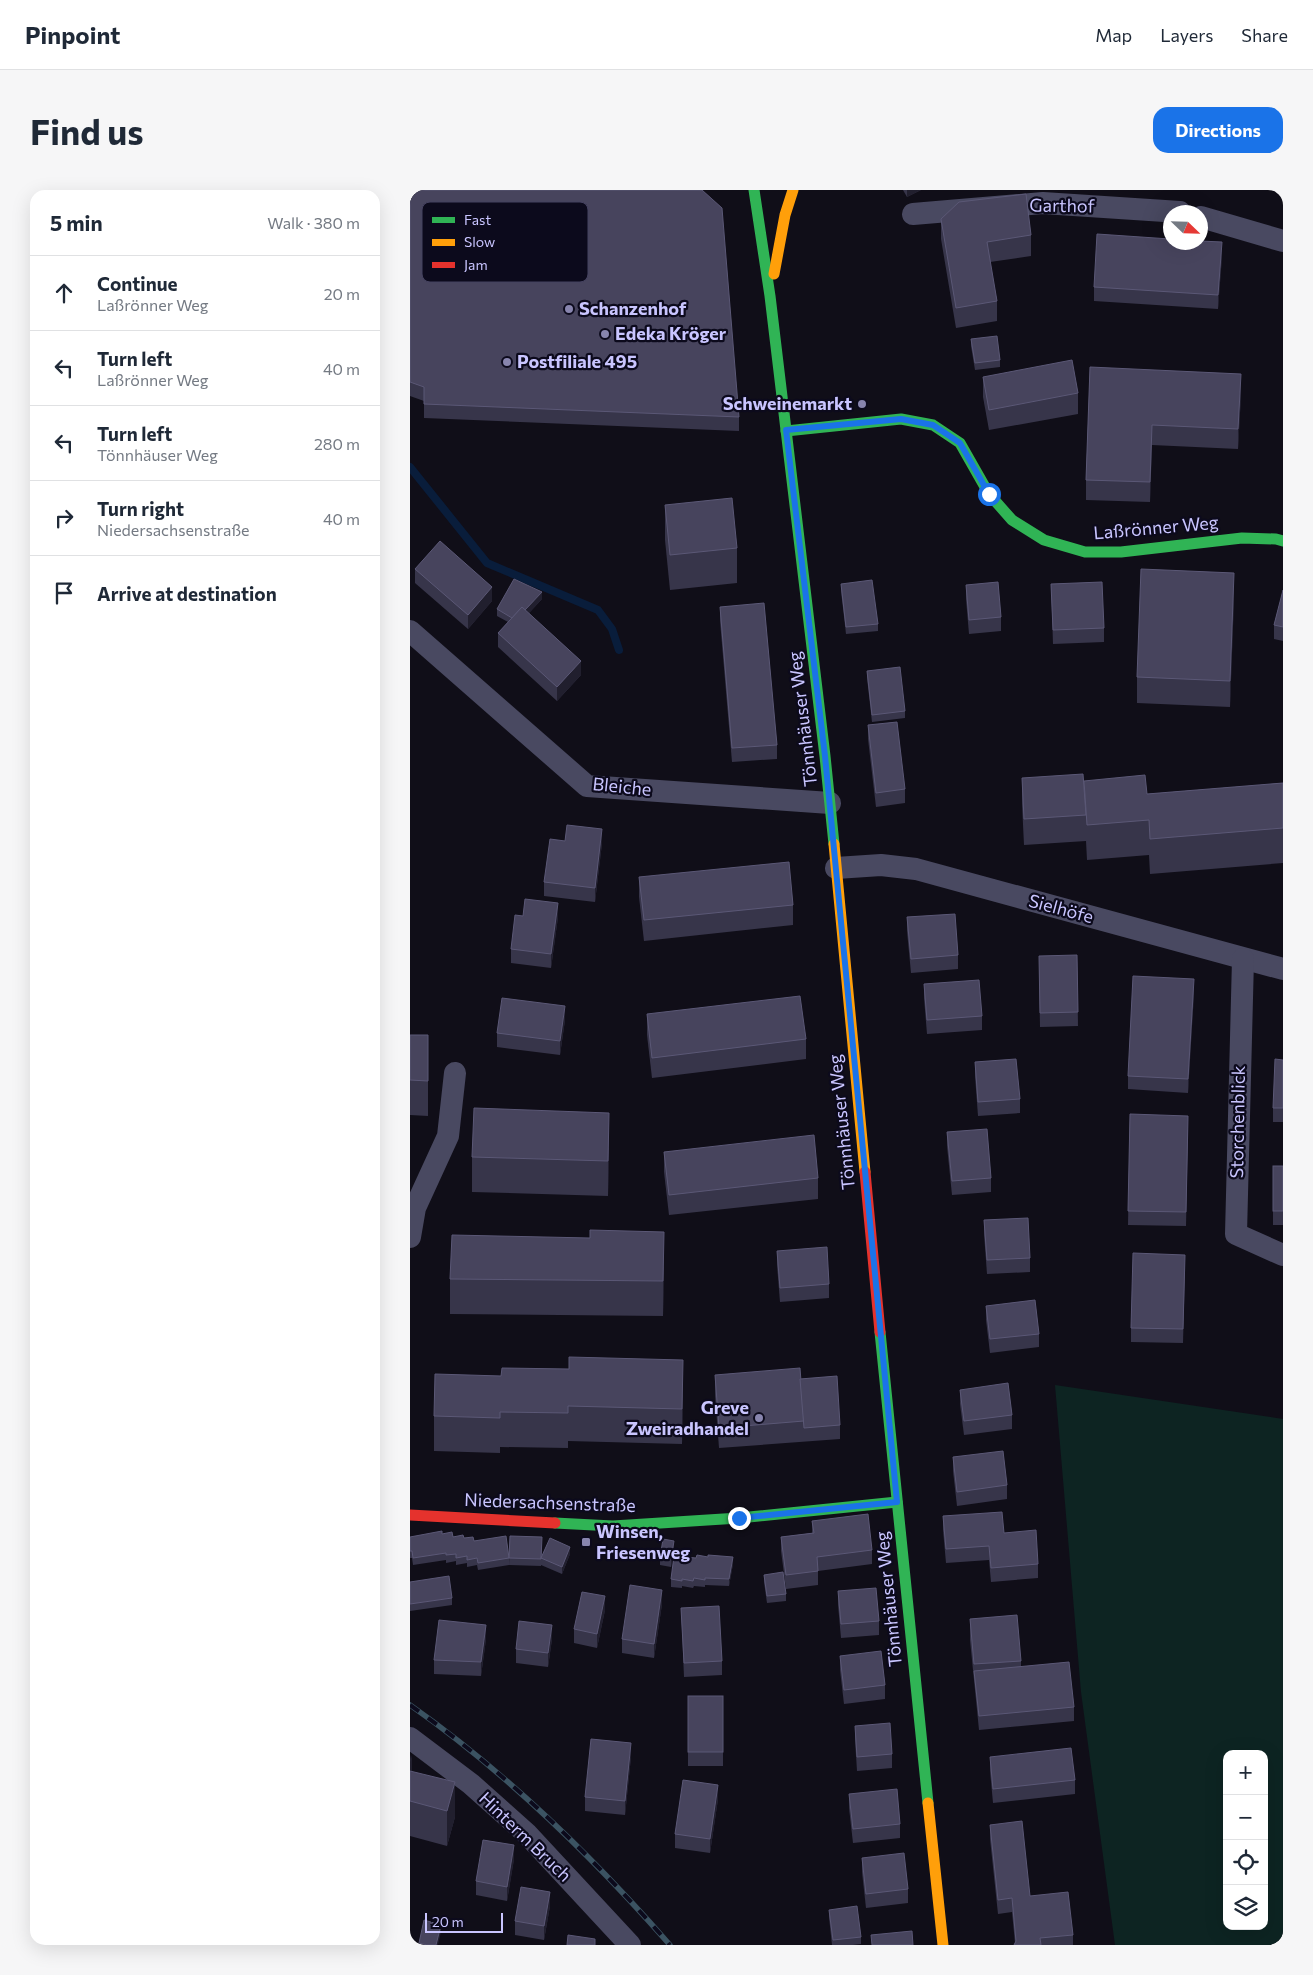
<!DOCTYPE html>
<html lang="en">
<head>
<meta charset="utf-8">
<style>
  body { margin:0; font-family:Commissioner,sans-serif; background:#f6f6f7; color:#1f2937 }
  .controls { position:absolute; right:15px; bottom:15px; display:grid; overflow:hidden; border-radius:10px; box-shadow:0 5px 20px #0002 }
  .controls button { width:45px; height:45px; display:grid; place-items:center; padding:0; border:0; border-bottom:1px solid #e0e1e3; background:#fff; color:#1f2937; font:25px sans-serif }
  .compass { position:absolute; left:753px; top:15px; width:45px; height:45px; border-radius:50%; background:#fff; box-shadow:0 5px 20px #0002; rotate:113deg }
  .scale { position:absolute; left:15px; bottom:12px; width:78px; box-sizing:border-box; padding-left:5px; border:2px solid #c9c5ff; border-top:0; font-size:14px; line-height:18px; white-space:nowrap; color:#c9c5ff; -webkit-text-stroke:4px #0c0a1c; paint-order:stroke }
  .stop { position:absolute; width:15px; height:15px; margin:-11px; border:4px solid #1a73e8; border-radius:50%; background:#fff }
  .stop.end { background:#1a73e8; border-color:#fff; box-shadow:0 1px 5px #0008 }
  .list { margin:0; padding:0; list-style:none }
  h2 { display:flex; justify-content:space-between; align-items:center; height:65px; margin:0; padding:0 20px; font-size:21px }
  h2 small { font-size:16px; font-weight:400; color:#747a83 }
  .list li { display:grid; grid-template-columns:32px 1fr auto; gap:15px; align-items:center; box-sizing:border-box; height:75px; padding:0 20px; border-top:1px solid #e0e1e3 }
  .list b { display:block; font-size:19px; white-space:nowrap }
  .list p { margin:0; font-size:16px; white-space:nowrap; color:#747a83 }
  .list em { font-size:16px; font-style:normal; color:#747a83 }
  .icon { flex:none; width:28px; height:28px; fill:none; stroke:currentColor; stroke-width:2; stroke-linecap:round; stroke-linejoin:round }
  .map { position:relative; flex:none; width:873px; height:1755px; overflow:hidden; border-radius:15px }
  header { display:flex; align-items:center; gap:30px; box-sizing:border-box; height:70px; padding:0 25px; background:#fff; border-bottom:1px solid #e0e1e3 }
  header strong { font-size:24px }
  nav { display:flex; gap:28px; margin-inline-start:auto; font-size:18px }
  .intro { display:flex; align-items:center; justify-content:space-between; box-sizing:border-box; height:120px; padding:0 30px }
  h1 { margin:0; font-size:35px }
  .button { padding:12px 22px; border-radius:15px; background:#1a73e8; color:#fff; font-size:18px; font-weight:700 }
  main { display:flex; gap:30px; padding:0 30px }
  aside { flex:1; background:#fff; border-radius:15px; box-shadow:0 5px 20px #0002 }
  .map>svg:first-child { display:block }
</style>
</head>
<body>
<header>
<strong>Pinpoint</strong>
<nav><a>Map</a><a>Layers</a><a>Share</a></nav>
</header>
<div class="intro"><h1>Find us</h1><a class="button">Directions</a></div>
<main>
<aside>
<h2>5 min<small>Walk · 380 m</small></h2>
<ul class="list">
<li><svg class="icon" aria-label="ahead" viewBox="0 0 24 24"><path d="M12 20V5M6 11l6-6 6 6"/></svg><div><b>Continue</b><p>Laßrönner Weg</p></div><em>20 m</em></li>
<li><svg class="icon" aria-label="left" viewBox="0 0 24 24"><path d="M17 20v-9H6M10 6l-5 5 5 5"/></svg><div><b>Turn left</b><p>Laßrönner Weg</p></div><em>40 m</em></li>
<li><svg class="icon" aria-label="left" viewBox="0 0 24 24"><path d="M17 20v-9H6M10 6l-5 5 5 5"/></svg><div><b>Turn left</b><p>Tönnhäuser Weg</p></div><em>280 m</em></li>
<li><svg class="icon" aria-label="right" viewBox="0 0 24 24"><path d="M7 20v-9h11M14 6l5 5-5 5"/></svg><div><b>Turn right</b><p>Niedersachsenstraße</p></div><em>40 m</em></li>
<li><svg class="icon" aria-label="arrive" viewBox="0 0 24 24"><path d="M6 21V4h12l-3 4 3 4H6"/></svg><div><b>Arrive at destination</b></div></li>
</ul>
</aside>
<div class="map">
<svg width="873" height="1755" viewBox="0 0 873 1755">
  <rect width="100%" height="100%" fill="#100e18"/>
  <path fill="#0d2422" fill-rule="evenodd" d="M645,1195L873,1229V1755H705L671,1502ZM817,1564H854V1736H817Z"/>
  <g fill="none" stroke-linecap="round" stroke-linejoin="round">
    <path stroke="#091d3b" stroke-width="8" d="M0,277L77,373L188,420L202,439L209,460"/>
    <g stroke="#494961" stroke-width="22">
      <path d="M503,24L633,13L770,22"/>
      <path d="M791,27L873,51"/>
      <path d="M0,441L177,596L420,613"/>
      <path d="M426,678L471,675L506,679L873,779"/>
      <path d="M833,769L826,1044L873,1065"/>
      <path d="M0,1047L5,1018L38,946L45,883"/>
      <path d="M0,1548L61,1594L117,1644L220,1755"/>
    </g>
    <g stroke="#30b455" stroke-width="11">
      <path d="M344,0L360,106L415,566L424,654"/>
      <path d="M376,241L491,229L523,235L550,253L579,304L602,330L634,350L675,362H711L832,348L866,349L873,351"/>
      <path d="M470,1142L518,1613"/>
      <path d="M145,1333L203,1336L329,1328L487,1312"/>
    </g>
    <g stroke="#ff9f0a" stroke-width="11">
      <path d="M364,84L375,25L383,0"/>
      <path d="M424,654L455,982"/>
      <path d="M518,1613L533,1755"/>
    </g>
    <g stroke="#e5322d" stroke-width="11">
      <path d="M455,982L470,1142"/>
      <path d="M0,1325L145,1333"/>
    </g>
    <g stroke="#3b5362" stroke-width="5.5">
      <path id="rail" d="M0,1515C97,1583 182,1666 260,1755"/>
    </g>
    <use href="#rail" stroke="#0c0a1c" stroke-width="4" stroke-dasharray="11" stroke-linecap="butt"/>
  </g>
  <g fill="#37354a">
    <path d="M0,0L329,227V241L14,228V211L0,206Z"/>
    <path d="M493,0H511L497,7Z"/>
    <path d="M531,29L621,45V66L580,72L587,111V131L546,138L531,49Z"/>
    <path d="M812,66L808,119L684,111V97Z"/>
    <path d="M561,149L590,170V177L565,180L561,156Z"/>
    <path d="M680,177L831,205L828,259L742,255L740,312L676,310V290Z"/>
    <path d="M573,187L668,203V224L579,240L573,207Z"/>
    <path d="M255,315L327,358V393L260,400L255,350Z"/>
    <path d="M5,379L82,411L58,439L5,393Z"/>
    <path d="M431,394L468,434V441L436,444L431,401Z"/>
    <path d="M641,394L694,438V452L643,454Z"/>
    <path d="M556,395L591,427V441L559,444L556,409Z"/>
    <path d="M873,400V451L864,449V435Z"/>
    <path d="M132,409L119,423L171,485L147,511L88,457V443L98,432L87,426V419Z"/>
    <path d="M824,409L820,517L727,513V487Z"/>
    <path d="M310,417L367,555V569L322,572L310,431Z"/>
    <path d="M457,481L495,521V528L462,532L457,488Z"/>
    <path d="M458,535L495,599V613L466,617L458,549Z"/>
    <path d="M612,588L674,598L737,604L873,593V673L740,684L739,665L677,670L676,651L614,655L612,614Z"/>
    <path d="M192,653L185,712L134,706V692Z"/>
    <path d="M229,687L383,715V735L234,751L229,707Z"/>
    <path d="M148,727L141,778L101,773V759Z"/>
    <path d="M497,727L548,765V779L501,783L497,741Z"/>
    <path d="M667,765L668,836L630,837L629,780Z"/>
    <path d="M514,794L572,826V840L517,844L514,808Z"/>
    <path d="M784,803L778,903L718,899V886Z"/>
    <path d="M237,824L396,849V869L242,888L237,845Z"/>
    <path d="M155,830L150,865L87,857V843Z"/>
    <path d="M0,845H18V926L0,925Z"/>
    <path d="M873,870V932H863V918Z"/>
    <path d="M565,872L610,909V923L568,926L565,886Z"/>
    <path d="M720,924L778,940L776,1036L718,1035Z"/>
    <path d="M537,942L581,988V1002L542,1005L537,956Z"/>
    <path d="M199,958L198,1006L62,1002V967Z"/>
    <path d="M254,962L408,988V1009L259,1025L254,982Z"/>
    <rect x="863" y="976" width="10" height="59"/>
    <path d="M574,1030L620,1068V1082L577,1084L574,1044Z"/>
    <path d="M367,1061L419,1094V1108L370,1112L367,1075Z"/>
    <path d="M254,1077L253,1126L40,1124V1089Z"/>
    <path d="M775,1079L773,1153L721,1152V1138Z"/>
    <path d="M576,1116L629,1144V1157L580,1163L576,1130Z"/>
    <path d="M305,1185L390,1189L430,1235V1249L309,1258L305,1205Z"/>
    <path d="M550,1200L602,1225V1239L554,1245L550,1214Z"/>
    <path d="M273,1205L272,1254L158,1251V1258L90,1257V1263L24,1261V1226Z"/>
    <path d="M543,1267L597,1295V1309L547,1316L543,1281Z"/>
    <path d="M533,1326L594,1343L628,1374V1388L581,1392L579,1370L536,1373L533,1340Z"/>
    <path d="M402,1331L462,1360V1374L408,1381V1395L376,1399L371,1361V1347L402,1343Z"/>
    <path d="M32,1344L64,1351L99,1368V1375L68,1380L67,1375L57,1377V1373L46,1375V1371L36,1373V1370L3,1375L2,1368H0V1347Z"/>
    <path d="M100,1346L132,1355L131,1376L99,1375Z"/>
    <path d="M264,1358L261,1377L250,1375V1368Z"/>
    <path d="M160,1364L152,1384L131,1375V1368Z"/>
    <path d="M323,1374L319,1396L295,1395V1397L284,1396L283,1398L272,1396V1398L261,1397V1389Z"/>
    <path d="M354,1385L376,1404V1411L357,1413L354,1392Z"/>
    <path d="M0,1392L42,1408V1415L0,1421Z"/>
    <path d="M428,1401L469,1431V1445L431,1448L428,1415Z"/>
    <path d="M252,1414L244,1468L212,1463V1449Z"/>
    <path d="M271,1418L312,1471V1485L274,1487Z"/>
    <path d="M195,1420L187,1458L164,1453V1439Z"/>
    <path d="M560,1429L611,1471V1476L664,1517V1531L569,1540L560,1450Z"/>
    <path d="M76,1449L71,1486L24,1484V1470Z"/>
    <path d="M142,1449L138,1477L106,1473V1459Z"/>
    <path d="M430,1466L475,1495V1509L434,1514L430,1480Z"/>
    <rect x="278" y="1506" width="35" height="70"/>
    <path d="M445,1536L482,1564V1578L447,1581L445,1550Z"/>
    <path d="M0,1564L2,1581L45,1627L37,1656L0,1646Z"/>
    <path d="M221,1567L215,1625L175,1621V1607Z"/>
    <path d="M580,1567L665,1590V1604L583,1613L580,1581Z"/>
    <path d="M439,1604L490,1634V1648L443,1653L439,1618Z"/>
    <path d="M308,1609L300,1663L265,1658V1644Z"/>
    <path d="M580,1635L620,1706L663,1745V1755H604L605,1753L602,1722L588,1724L580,1649Z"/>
    <path d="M452,1668L498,1699V1713L456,1718L452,1682Z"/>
    <path d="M104,1669L97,1711L66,1705V1691Z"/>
    <path d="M140,1716L134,1750L105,1745V1731Z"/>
    <path d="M419,1720L451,1747V1754L443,1755H422L419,1727Z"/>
  </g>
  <g fill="#211f2e">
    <path d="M497,0H511L497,7Z"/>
    <path d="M812,52V66L808,119V105Z"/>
    <path d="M831,184V205L828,259V239Z"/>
    <path d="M742,235V255L740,312V292Z"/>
    <path d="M824,383V409L820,517V491Z"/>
    <path d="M82,397V411L58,439V425Z"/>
    <path d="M132,402V409L106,437V430Z"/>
    <path d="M171,471V485L147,511V497Z"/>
    <path d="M192,639V653L185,712V698Z"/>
    <path d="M148,713V727L141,778V764Z"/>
    <path d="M784,789V803L778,903V889Z"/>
    <path d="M155,816V830L150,865V851Z"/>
    <path d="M199,923V958L198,1006V971Z"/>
    <path d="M254,1042V1077L253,1126V1091Z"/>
    <path d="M273,1170V1205L272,1254V1219Z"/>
    <path d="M264,1351V1358L261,1377V1369Z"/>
    <path d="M160,1357V1364L152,1384V1377Z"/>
    <path d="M323,1367V1374L319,1396V1389Z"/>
    <path d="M252,1400V1414L244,1468V1454Z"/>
    <path d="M195,1406V1420L187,1458V1444Z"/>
    <path d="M76,1435V1449L71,1486V1472Z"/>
    <path d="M142,1435V1449L138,1477V1463Z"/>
    <path d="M221,1553V1567L215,1625V1611Z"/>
    <path d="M2,1565V1600L0,1607V1572Z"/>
    <path d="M45,1592V1627L37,1656V1621Z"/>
    <path d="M308,1595V1609L300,1663V1649Z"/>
    <path d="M104,1655V1669L97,1711V1697Z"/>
    <path d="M140,1702V1716L134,1750V1736Z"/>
    <path d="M31,1735V1742L28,1755H26Z"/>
  </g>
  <g fill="#47445d" stroke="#5b5876">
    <path d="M0,0H292L312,18L329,227L14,214V197L0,192Z"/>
    <path d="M616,4L621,45L577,52L587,111L546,118L531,29L549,12Z"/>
    <path d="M687,44L760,49V52H790V51L812,52L808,105L684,97Z"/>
    <path d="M587,146L590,170L565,173L561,149Z"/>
    <path d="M662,170L668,203L579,220L573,187Z"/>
    <path d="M680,177L831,184L828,239L742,235L740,292L676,290Z"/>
    <path d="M322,308L327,358L260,365L255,315Z"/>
    <path d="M30,351L82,397L58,425L5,379Z"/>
    <path d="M731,379L824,383L820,491L727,487Z"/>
    <path d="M104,389L132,402L115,420L112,417L102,428L87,419Z"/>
    <path d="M462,390L468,434L436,437L431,394Z"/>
    <path d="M588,392L591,427L559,430L556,395Z"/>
    <path d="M692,392L694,438L643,440L641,394Z"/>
    <path d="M873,400V437L864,435Z"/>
    <path d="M354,413L367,555L322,558L310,417Z"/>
    <path d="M112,417L171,471L147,497L88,443Z"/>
    <path d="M490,477L495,521L462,525L457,481Z"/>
    <path d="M487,532L495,599L466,603L458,535Z"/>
    <path d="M673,584L676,625L614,629L612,588Z"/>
    <path d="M735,585L737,604L873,593V638L740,649L739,630L677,635L674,591Z"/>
    <path d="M157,635L192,639L185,698L134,692L140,649L155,651Z"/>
    <path d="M379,672L383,715L234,730L229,687Z"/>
    <path d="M115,709L148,713L141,764L101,759L105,725L113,726Z"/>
    <path d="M545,724L548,765L501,769L497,727Z"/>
    <path d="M667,765L668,822L630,823L629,766Z"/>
    <path d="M723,786L784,789L778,889L718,886Z"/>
    <path d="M569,790L572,826L517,830L514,794Z"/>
    <path d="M390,806L396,849L242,868L237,824Z"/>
    <path d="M92,808L155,816L150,851L87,843Z"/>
    <path d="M0,845H18V891L0,890Z"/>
    <path d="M606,869L610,909L568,912L565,872Z"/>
    <path d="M865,869L873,870V918H863Z"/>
    <path d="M64,918L199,923L198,971L62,967Z"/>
    <path d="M720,924L778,926L776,1022L718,1021Z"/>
    <path d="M577,939L581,988L542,991L537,942Z"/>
    <path d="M404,945L408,988L259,1005L254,962Z"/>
    <rect x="863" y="976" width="10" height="45"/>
    <path d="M618,1028L620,1068L577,1070L574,1030Z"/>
    <path d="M180,1040L254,1042L253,1091L40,1089L42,1045L180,1048Z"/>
    <path d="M417,1057L419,1094L370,1098L367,1061Z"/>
    <path d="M723,1063L775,1065L773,1139L721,1138Z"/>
    <path d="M625,1110L629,1144L580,1149L576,1116Z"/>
    <path d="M159,1167L273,1170L272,1219L158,1216V1223L90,1222V1228L24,1226L25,1184L91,1186L92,1178L159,1179Z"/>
    <path d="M390,1178L394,1231L309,1238L305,1185Z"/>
    <path d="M427,1186L430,1235L394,1238L390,1189Z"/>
    <path d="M598,1193L602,1225L554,1231L550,1200Z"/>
    <path d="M593,1261L597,1295L547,1302L543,1267Z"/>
    <path d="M592,1322L594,1343L626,1340L628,1374L581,1378L579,1356L536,1359L533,1326Z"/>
    <path d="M458,1324L462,1360L407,1367L408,1381L376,1385L371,1347L404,1343L402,1331Z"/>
    <path d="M32,1341V1344L42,1342L43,1347L53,1345L54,1348L63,1347L64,1351L96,1346L99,1368L68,1373L67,1368L57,1370V1366L46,1368V1364L36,1365V1363L3,1368L2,1361H0V1347Z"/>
    <path d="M100,1346L132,1347L131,1369L99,1368Z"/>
    <path d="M140,1348L160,1357L152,1377L131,1368Z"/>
    <path d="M253,1349L264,1351L261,1369L250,1368Z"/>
    <path d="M287,1365L298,1367V1365L323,1367L319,1389L295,1388V1390L284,1388L283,1391L272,1389V1391L261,1389L264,1366L286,1368Z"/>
    <path d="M373,1382L376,1404L357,1406L354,1385Z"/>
    <path d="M39,1386L42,1408L0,1414V1392Z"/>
    <path d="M220,1395L252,1400L244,1454L212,1449Z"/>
    <path d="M466,1398L469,1431L431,1434L428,1401Z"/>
    <path d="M172,1402L195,1406L187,1444L164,1439Z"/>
    <path d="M309,1416L312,1471L274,1473L271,1418Z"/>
    <path d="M607,1425L611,1471L564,1474L560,1429Z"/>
    <path d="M29,1430L76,1435L71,1472L24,1470Z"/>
    <path d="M109,1431L142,1435L138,1463L106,1459Z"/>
    <path d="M471,1461L475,1495L434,1500L430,1466Z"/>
    <path d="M659,1472L664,1517L569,1526L564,1481Z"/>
    <rect x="278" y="1506" width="35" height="56"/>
    <path d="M480,1533L482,1564L447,1567L445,1536Z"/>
    <path d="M181,1549L221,1553L215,1611L175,1607Z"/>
    <path d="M661,1558L665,1590L583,1599L580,1567Z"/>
    <path d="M0,1581L45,1592L37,1621L0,1611Z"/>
    <path d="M273,1590L308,1595L300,1649L265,1644Z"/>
    <path d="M487,1599L490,1634L443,1639L439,1604Z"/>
    <path d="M612,1631L620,1706L658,1702L663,1745L630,1748L631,1755H604L606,1751L602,1708L588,1710L580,1635Z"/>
    <path d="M73,1650L104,1655L97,1697L66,1691Z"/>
    <path d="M494,1663L498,1699L456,1704L452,1668Z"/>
    <path d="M111,1697L140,1702L134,1736L105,1731Z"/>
    <path d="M447,1716L451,1747L423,1750L419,1720Z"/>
    <path d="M14,1730L31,1735L26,1755H17L9,1753Z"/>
    <path d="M502,1741L503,1755H462L461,1745Z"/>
    <path d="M158,1745L185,1749V1755H157Z"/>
  </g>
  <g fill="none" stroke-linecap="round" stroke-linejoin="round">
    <path stroke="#1a73e8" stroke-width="6" d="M329,1328L487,1312L415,566L376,240L491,229L523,235L550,253L579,304"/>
  </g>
  <g fill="#8885ae" stroke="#0c0a1c" stroke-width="2">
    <circle cx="159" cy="119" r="5"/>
    <circle cx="195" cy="144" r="5"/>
    <circle cx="97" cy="172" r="5"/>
    <circle cx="452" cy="214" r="5"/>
    <circle cx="349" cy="1228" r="5"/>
    <rect x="171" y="1347" width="10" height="10" rx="2.5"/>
  </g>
  <g text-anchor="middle" stroke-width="4.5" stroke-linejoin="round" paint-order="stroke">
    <g font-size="18" fill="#c9c5ff" stroke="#0c0a1c">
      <text transform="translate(652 16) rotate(1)" y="6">Garthof</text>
      <text transform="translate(746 338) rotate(-5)" y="6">Laßrönner Weg</text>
      <text transform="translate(393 529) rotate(-97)" y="6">Tönnhäuser Weg</text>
      <text transform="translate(212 597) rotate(6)" y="6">Bleiche</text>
      <text transform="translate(651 719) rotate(15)" y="6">Sielhöfe</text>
      <text transform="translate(432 932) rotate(-96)" y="6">Tönnhäuser Weg</text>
      <text transform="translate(828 932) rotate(-89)" y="6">Storchenblick</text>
      <text transform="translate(140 1313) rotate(2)" y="6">Niedersachsenstraße</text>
      <text transform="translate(479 1409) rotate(-96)" y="6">Tönnhäuser Weg</text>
      <text transform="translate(115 1647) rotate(44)" y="6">Hinterm Bruch</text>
    </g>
    <g font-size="18" font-weight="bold" fill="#c9c5ff" stroke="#0c0a1c" text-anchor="start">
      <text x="169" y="125">Schanzenhof</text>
      <text x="205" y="150">Edeka Kröger</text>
      <text x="107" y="178">Postfiliale 495</text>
      <text x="442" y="220" text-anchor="end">Schweinemarkt</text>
      <text x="339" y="1224" text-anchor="end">Greve<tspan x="339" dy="21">Zweiradhandel</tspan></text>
      <text x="186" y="1348">Winsen,<tspan x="186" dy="21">Friesenweg</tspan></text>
    </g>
  </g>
  <rect x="12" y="12" width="166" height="80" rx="8" fill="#0c0a1c" stroke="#454260" stroke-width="1"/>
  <rect x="22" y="27" width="23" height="6" fill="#30b455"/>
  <rect x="22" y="49" width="23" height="7" fill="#ff9f0a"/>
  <rect x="22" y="72" width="23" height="6" fill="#e5322d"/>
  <g font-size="14" fill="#c9c5ff">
    <text x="54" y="35">Fast</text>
    <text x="54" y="57">Slow</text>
    <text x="54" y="80">Jam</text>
  </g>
</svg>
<div class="controls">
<button>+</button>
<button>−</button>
<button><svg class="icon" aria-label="locate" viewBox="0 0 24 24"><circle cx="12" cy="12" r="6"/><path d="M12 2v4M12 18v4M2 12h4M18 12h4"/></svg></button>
<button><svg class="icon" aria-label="layers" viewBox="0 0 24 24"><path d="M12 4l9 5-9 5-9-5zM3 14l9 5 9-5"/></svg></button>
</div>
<svg class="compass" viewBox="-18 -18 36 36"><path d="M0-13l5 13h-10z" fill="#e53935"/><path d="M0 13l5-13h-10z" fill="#747a83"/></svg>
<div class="scale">20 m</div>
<div class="stop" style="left:579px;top:304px"></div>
<div class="stop end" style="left:329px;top:1328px"></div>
</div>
</main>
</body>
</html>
